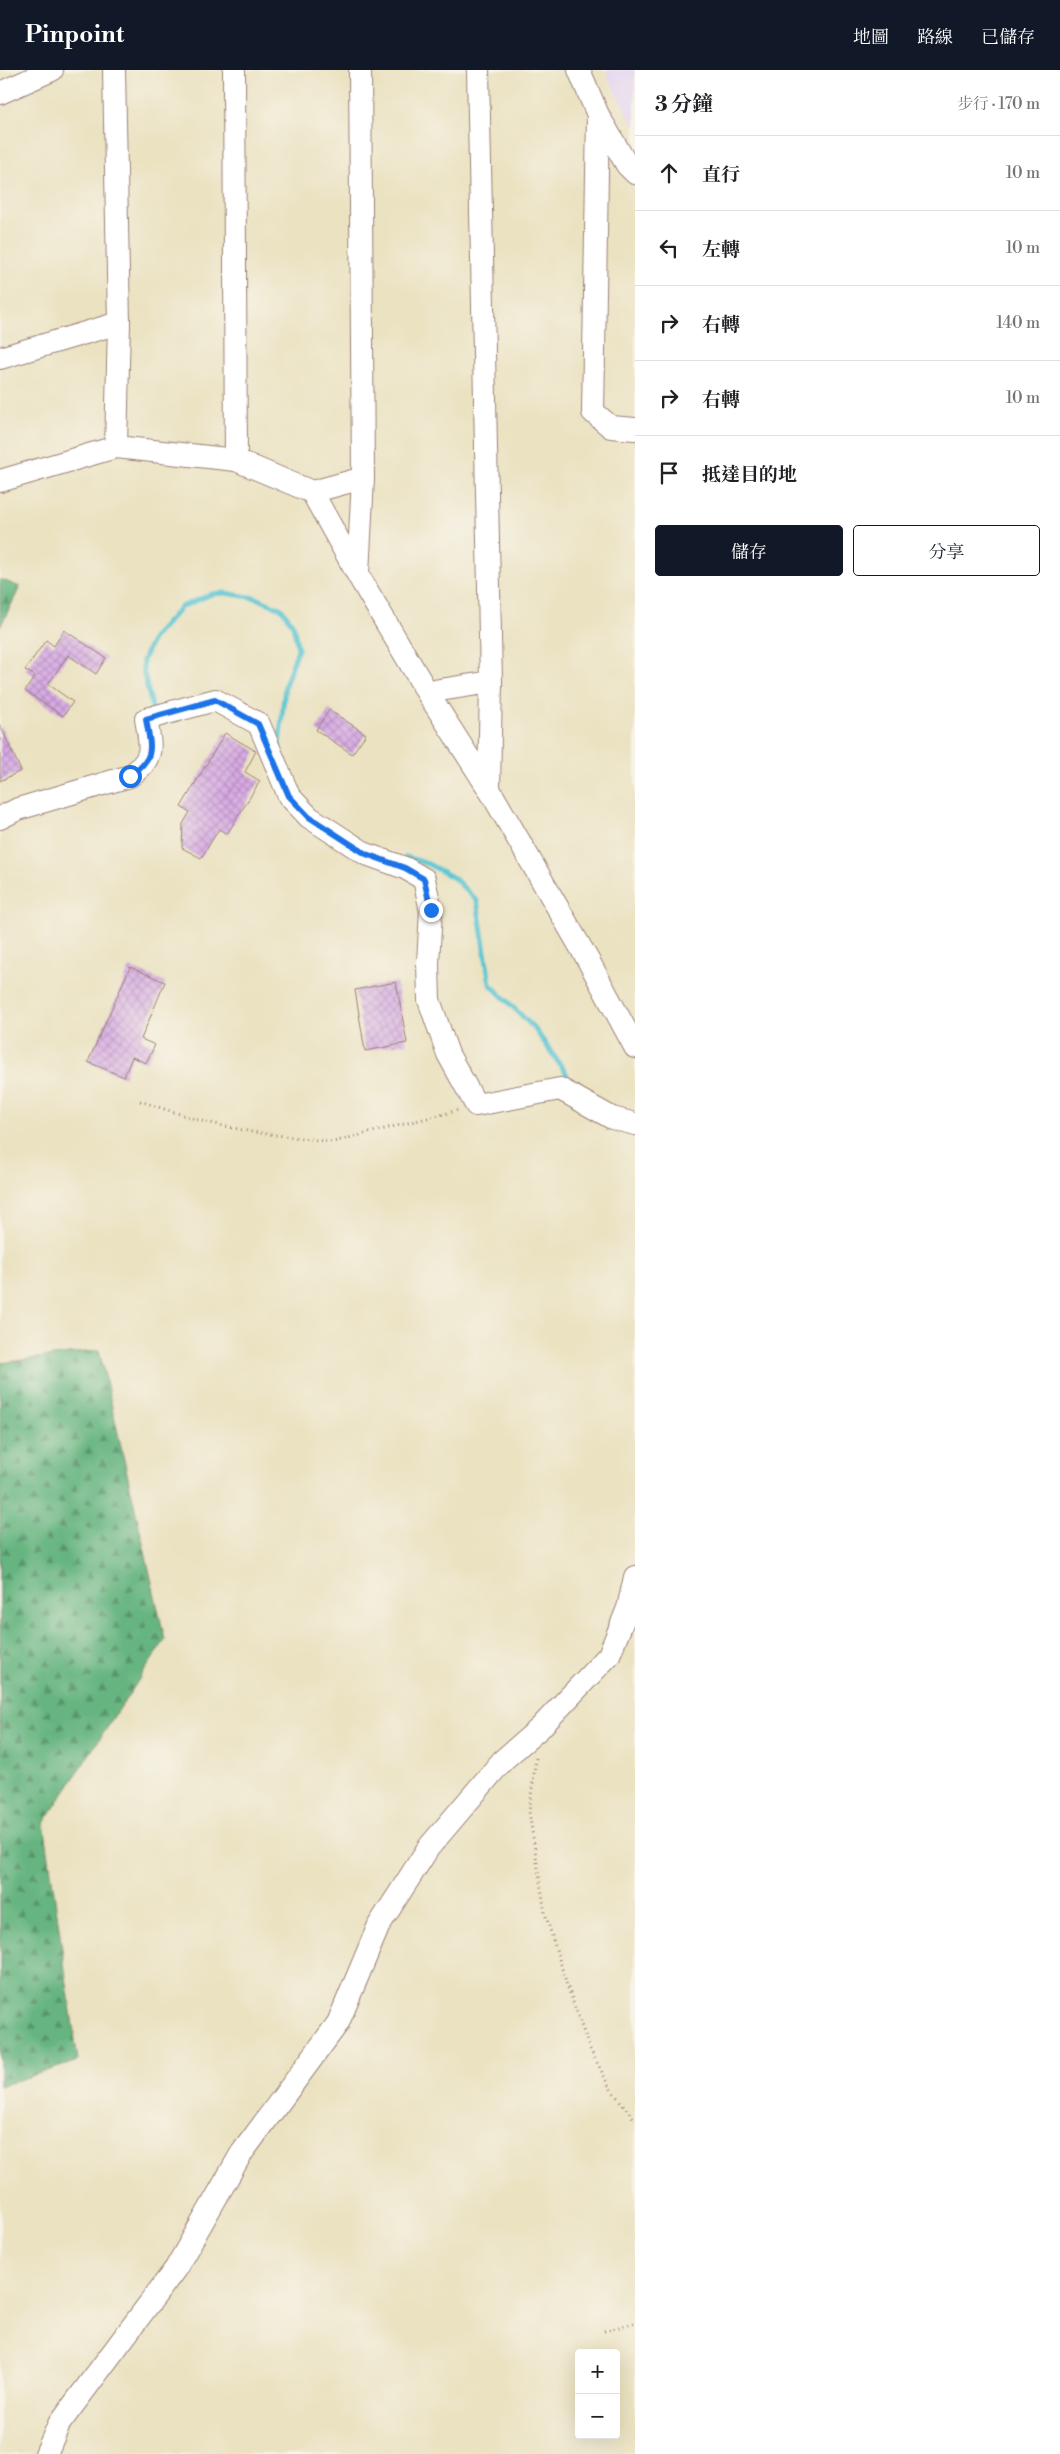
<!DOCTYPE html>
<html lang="zh-TW">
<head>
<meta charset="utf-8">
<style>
  body { margin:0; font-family:"Libre Bodoni","Noto Serif TC",serif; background:#f6f6f6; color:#202124 }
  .controls { position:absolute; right:15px; bottom:15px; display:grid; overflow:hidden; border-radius:5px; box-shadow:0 5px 20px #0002 }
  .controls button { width:45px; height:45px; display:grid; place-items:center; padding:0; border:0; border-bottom:1px solid #e0e0e0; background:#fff; color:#202124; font:25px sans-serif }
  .stop { position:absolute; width:15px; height:15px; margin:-11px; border:4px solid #1a73e8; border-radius:50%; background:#fff }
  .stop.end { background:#1a73e8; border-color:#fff; box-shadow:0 1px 5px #0008 }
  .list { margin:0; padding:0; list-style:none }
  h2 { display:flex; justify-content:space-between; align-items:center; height:65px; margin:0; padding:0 20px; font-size:21px }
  h2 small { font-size:16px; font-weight:400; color:#757577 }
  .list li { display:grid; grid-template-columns:32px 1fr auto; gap:15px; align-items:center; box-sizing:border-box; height:75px; padding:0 20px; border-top:1px solid #e0e0e0 }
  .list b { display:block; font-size:19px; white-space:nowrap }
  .list em { font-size:16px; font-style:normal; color:#757577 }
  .actions { display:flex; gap:10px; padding:15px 20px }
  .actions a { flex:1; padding:11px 0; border:1px solid #111827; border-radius:5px; text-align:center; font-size:18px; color:#111827 }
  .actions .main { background:#111827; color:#fff }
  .icon { flex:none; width:28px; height:28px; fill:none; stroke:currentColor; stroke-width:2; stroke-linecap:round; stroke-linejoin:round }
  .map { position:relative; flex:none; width:635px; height:2384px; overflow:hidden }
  header { display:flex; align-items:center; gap:30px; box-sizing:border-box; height:70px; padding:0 25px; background:#111827; color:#fff }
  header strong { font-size:24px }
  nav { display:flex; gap:28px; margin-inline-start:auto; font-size:18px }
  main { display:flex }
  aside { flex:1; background:#fff }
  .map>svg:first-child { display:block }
</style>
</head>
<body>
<header>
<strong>Pinpoint</strong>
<nav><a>地圖</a><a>路線</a><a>已儲存</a></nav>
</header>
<main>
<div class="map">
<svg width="635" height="2384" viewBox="0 0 635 2384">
  <defs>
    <pattern id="forest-firs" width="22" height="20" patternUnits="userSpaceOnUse" patternTransform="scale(1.25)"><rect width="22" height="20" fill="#66b580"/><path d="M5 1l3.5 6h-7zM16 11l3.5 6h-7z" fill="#569369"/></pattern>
    <pattern id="building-cross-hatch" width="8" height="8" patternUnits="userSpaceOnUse" patternTransform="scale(1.25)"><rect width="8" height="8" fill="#d7aae4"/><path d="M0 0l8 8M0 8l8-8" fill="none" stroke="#b08ab9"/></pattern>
  </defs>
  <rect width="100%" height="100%" fill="#f7f3e8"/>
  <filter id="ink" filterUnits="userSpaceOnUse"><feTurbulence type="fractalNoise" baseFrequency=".02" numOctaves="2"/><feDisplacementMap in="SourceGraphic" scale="10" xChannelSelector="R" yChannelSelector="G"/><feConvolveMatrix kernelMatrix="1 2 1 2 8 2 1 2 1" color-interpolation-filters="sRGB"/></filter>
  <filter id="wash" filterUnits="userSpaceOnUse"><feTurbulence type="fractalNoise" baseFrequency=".0096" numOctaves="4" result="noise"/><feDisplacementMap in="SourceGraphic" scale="20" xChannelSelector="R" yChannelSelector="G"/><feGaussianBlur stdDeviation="1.12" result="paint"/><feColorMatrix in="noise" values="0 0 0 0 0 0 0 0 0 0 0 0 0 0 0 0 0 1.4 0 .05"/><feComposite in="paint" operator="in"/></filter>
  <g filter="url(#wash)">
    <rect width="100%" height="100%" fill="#ebe2c1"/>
    <path fill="#e2d4f3" d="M605,0H635V55L628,46Z"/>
    <g fill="url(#forest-firs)" stroke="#586a56">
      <path d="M0,509L20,517L0,557Z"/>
      <path d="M99,1280L165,1570L44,1753L78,1991L0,2016V1293Z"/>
    </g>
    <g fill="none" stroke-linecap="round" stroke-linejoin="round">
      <g stroke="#59c5d2" stroke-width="5">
        <path d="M153,641L143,600V590L153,568L181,537L212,524L225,523L256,528L282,539L293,555L298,579L285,615L279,677"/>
        <path d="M406,787L428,794L454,808L477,831L490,914L534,958L566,1003L571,1017"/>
      </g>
    </g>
    <g id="blocks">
      <g fill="url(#building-cross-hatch)">
        <path d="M64,560L106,588L96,604L68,585L48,614L73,632L63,646L25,621L35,606L25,600L46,570L54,576Z"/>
        <path d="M329,640L366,664L352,684L316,660Z"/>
        <path d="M0,655L21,701L0,711Z"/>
        <path d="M225,663L256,681L245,702L260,711L227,764L219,759L201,788L182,778L183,754L190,742L181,737Z"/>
        <path d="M130,897L165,912L141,969L155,975L146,993L132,987L124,1007L88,992Z"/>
        <path d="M396,912L407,973L365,981L355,920Z"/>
      </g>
    </g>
  </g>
  <g filter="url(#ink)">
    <use href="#blocks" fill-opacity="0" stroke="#9a8076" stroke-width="1"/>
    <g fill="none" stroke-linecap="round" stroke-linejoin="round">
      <g stroke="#9a8076" stroke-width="24">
        <g id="minor">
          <path d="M114,0L119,253L116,377"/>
          <path d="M234,0L236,390"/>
          <path d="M478,0L491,612L489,719"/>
          <path d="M579,0L598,45L627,95L635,103"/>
          <path d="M0,23L52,0"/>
          <path d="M598,45L593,342L611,357L635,359"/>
          <path d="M0,288L119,253"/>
          <path d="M0,411L116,377L236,390L312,422L358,505L427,622L489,719L588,890L635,977"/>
          <path d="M312,422L363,408"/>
          <path d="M358,504L363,408L360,0"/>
          <path d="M427,622L491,612"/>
          <path d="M0,748L18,739L130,706C155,688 151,678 146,649L215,630L259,654L289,726L309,747L366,784L405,798L424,809L431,841L428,893L429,930L448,984L476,1035L560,1019L612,1048L635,1054"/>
          <path d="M46,2384L59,2354L176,2198L241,2084L338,1953L379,1855L429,1777L503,1690L540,1658L609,1585L628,1538L635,1507"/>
        </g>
      </g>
      <g stroke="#9a8076" stroke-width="3" stroke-dasharray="1 4" stroke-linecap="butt">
        <path d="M140,1031L201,1051L252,1062L333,1072L459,1040"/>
        <path d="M536,1688L529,1742L545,1843L567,1915L589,1977L610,2018L635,2050"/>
        <path d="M604,2261L635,2253"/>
      </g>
      <use href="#minor" stroke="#fff" stroke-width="22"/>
    </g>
  </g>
  <g fill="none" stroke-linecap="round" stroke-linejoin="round" filter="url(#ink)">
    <path stroke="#1a73e8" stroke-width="6" d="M130,706C156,687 151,679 146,649L215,630L258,654L289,726L309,747L366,784L405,798L424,809L431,840"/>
  </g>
</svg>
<div class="controls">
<button>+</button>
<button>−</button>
</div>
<div class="stop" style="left:130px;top:706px"></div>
<div class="stop end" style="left:431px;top:840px"></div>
</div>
<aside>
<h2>3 分鐘<small>步行 · 170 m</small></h2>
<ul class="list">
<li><svg class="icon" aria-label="ahead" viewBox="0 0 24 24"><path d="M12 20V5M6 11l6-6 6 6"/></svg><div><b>直行</b></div><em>10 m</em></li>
<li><svg class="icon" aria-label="left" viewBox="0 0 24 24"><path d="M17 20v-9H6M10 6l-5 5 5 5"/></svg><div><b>左轉</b></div><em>10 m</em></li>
<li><svg class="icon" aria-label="right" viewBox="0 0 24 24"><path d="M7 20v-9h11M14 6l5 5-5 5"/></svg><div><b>右轉</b></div><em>140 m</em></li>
<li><svg class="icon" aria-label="right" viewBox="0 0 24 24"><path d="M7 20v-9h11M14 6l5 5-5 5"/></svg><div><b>右轉</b></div><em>10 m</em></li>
<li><svg class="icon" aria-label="arrive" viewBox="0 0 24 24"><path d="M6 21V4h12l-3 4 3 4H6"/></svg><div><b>抵達目的地</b></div></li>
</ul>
<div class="actions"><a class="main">儲存</a><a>分享</a></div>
</aside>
</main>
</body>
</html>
